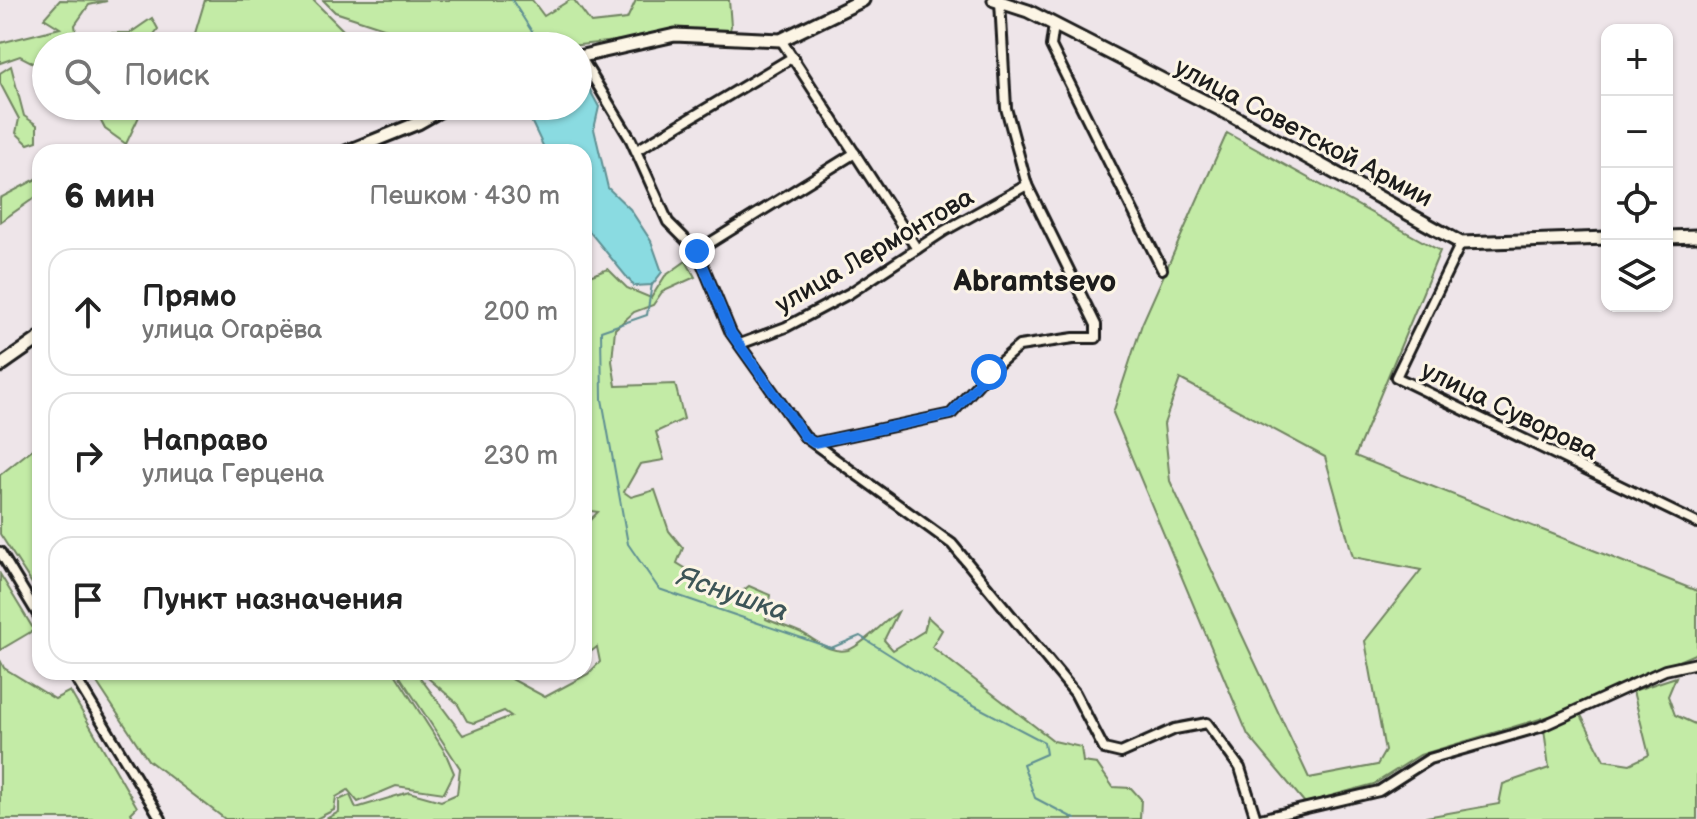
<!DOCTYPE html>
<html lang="ru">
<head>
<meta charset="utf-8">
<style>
  body { margin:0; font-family:"Balsamiq Sans",sans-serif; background:#f2f2f2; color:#222 }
  .controls { position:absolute; right:24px; top:24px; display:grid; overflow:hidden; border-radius:16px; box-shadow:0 2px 6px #0004 }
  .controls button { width:72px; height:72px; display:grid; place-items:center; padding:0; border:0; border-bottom:2px solid #e0e0e0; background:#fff; color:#222; font:40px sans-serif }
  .stop { position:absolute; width:24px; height:24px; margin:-18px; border:6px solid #1a73e8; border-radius:50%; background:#fff }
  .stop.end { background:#1a73e8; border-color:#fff; box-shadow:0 2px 8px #0008 }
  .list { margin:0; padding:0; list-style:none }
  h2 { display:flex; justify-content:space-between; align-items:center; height:104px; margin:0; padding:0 32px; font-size:34px }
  h2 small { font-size:26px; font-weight:400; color:#767676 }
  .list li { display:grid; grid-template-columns:52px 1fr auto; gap:24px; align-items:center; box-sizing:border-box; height:128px; margin:0 16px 16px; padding:0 16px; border:2px solid #e0e0e0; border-radius:24px }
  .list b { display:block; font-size:30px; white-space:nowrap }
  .list p { margin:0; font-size:26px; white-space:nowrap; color:#767676 }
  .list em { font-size:26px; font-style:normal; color:#767676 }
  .icon { flex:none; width:44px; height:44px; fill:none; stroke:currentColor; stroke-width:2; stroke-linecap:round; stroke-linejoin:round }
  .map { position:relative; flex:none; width:1697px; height:819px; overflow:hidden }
  .search { position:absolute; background:#fff; box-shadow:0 2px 6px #0004; left:32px; top:32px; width:560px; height:88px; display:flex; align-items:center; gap:20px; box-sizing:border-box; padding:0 28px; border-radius:44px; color:#767676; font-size:30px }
  .panel { position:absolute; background:#fff; box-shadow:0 2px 6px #0004; left:32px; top:144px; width:560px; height:536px; border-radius:24px }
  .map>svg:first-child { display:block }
</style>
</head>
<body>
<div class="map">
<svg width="1697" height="819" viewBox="0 0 1697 819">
  <rect width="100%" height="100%" fill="#eee5e9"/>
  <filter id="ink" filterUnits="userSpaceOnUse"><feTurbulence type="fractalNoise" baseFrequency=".0125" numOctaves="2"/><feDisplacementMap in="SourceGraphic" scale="16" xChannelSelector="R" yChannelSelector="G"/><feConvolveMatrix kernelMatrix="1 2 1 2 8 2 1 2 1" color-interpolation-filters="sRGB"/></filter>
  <g filter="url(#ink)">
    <g fill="#c3eba6" stroke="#708461" stroke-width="2" fill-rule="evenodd">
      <path d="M60,0L107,1L89,5L75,25L78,46H46V65L41,67L20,56L0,63V43L60,28L44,18Z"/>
      <path d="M205,0H313L359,46H197L193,40Z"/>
      <path d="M323,0H532L544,16L570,0H574L591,23L627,19L636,0H729L731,26L729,34L642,38L570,46H453L438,35H405L335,12Z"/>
      <path d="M152,18L158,29L145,46H89L97,33H130Z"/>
      <path d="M11,66L24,116L37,125V141L28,144L16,133L19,119L0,83V73Z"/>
      <path d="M93,106H144L126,144L105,129Z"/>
      <path d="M1227,133L1440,251L1355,456L1697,591V653L1553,715L1420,755L1374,784L1305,803L1248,735L1113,413L1142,324ZM1180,379L1325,457L1353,557L1421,570L1365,641L1385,751L1377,765L1309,778L1170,481L1164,424Z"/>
      <path d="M40,177V194L0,222V198Z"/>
      <path d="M686,261L695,277L662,292L653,305L634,312L615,329L612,361L616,386L675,384L684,419L656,432L664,460L640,464L624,492L631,497L655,490L669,531L683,548L677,563L734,598L749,586L770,595L766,619C778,624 790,628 802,633C816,640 830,654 848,650C862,646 884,621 898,612L884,640L893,650L924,631L928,617L942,630L932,647L1054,741L1081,747L1083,762L1097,764L1113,787L1131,788L1141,799L1140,819H326L339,812V800L350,795L356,808L409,792L441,801L457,794L460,768L397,672H416L463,735L511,716L504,711L474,723L467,721L457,703L421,672H499L545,697L588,674L600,662L597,647L584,657V526L598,512L584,510V278L608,269L627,288L651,298L665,276Z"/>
      <path d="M40,443V596L0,534V475Z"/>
      <path d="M0,574L34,630L0,650Z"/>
      <path d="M0,660L4,668L55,699L70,691L137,807L131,813L134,819H0Z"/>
      <path d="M90,672H394L445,752L454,773L444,793L396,786L358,802L348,790L336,797L334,810L316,819H225L148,760Z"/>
      <path d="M1676,677L1668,696L1675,715L1697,725V819H1415L1499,804L1503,784L1549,768L1544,729L1580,713L1604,760L1630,764L1649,755L1633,691Z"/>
    </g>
    <path fill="#8adbe1" stroke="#5e8f92" stroke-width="2" d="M578,68L599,107L594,129L608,188L630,209L651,241L662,272L652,285L634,286L584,225V152H546L524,106H578Z"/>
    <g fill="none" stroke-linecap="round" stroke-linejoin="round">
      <g stroke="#5e8f92" stroke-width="2">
        <path d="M512,0L541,46"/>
        <path d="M652,284L647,315L601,331L602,399L628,544L659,589L831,648L860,636L949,692L1044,742L1046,754L1023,764L1035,798L1075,819"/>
      </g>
      <g stroke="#1c1c1c" stroke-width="14">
        <g id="street">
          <path d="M1054,25L1051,46L1162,269"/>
          <path d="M781,40L917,249"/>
          <path d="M580,56L631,140L668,222L697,251L731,333L805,437L952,544L1075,693L1104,749L1121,753L1175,729L1207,723L1240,768L1256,819"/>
          <path d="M637,150L793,57"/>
          <path d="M1461,243L1396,377L1697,523"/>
          <path d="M697,251L855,153"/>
          <path d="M740,344L786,327L850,293L944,231L1027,185"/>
          <path d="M814,443L951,414L989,372L1019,346L1074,338H1096V325L1027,185L1006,108L1000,1"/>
          <path d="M0,552L40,618"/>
          <path d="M72,672L161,819"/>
          <path d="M1260,819L1379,791L1429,759L1540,727L1665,670L1697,663"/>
        </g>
      </g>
      <g stroke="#1c1c1c" stroke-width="17">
        <g id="secondary">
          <path d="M994,0L1028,11L1233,116L1461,243L1607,238"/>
          <path d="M578,57L675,35L781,40L863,0"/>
          <path d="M346,152L418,123L448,106"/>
          <path d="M1667,237L1697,236"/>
          <path d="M0,366L40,338"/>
        </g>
      </g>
      <use href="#street" stroke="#fcf5e5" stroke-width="8"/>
      <use href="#secondary" stroke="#fcf5e5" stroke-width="11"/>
    </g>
  </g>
  <g fill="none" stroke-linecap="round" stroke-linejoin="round" filter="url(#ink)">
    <path stroke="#1a73e8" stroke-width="10" d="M697,251L731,333L805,437L814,443L951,414L989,372"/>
  </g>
  <g text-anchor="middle" stroke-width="6" stroke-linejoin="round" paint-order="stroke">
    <g font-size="26" fill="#1c1c1c" stroke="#fcf5e5">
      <text transform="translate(1304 132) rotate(28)" y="9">улица Советской Армии</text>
      <text transform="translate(874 250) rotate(-30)" y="9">улица Лермонтова</text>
      <text transform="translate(1510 410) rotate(26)" y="9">улица Суворова</text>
    </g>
    <g font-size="28" font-style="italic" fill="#3d5557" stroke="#fcf5e5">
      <text transform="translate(733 593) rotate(19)" y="10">Яснушка</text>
    </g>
    <g font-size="30" font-weight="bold" fill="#1c1c1c" stroke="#fcf5e5">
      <text x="1035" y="291">Abramtsevo</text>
    </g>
  </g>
</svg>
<div class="controls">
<button>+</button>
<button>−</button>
<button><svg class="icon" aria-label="locate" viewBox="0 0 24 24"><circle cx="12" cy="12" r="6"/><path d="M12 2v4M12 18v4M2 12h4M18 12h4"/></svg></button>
<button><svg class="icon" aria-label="layers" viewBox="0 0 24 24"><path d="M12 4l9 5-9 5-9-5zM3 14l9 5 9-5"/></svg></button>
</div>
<div class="stop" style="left:989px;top:372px"></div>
<div class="stop end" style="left:697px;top:251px"></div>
<div class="search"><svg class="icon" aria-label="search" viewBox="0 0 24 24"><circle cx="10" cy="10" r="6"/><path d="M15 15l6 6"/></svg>Поиск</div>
<section class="panel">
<h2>6 мин<small>Пешком · 430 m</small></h2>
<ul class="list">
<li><svg class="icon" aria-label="ahead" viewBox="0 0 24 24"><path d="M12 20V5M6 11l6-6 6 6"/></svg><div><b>Прямо</b><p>улица Огарёва</p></div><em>200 m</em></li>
<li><svg class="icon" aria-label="right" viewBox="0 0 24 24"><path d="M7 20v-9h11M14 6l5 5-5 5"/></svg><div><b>Направо</b><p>улица Герцена</p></div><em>230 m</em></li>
<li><svg class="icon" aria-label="arrive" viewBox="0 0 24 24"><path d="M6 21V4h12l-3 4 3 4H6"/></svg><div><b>Пункт назначения</b></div></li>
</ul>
</section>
</div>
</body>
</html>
